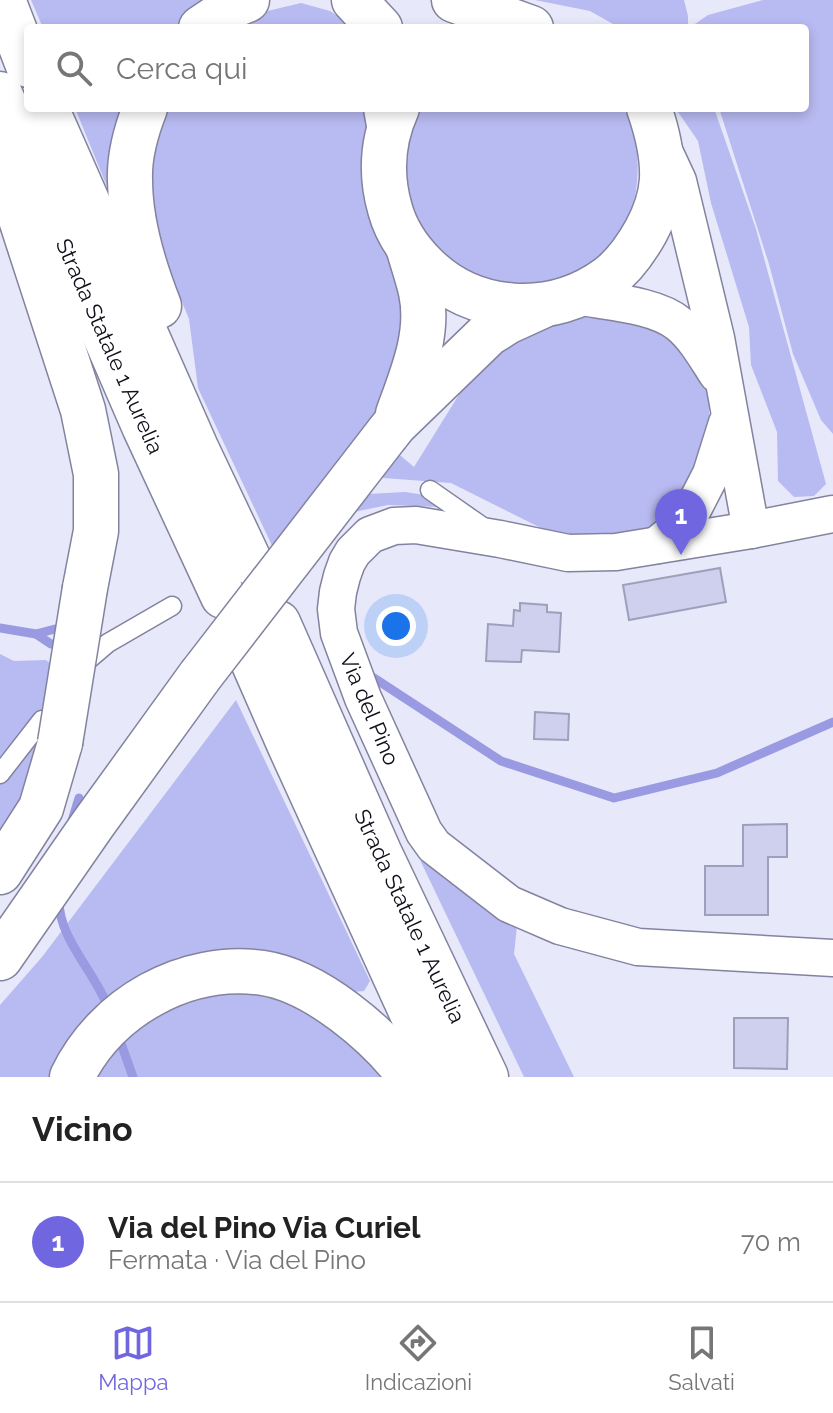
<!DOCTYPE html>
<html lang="it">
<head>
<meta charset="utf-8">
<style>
  body { margin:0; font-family:Raleway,sans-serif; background:#f6f6f6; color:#222 }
  .you { position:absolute; left:396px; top:626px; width:28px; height:28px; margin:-20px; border:6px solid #fff; border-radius:50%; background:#1a73e8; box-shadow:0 0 0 12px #1a73e833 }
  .badge { display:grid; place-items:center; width:52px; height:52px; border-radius:50%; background:#7066e0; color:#fff; font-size:26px; font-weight:700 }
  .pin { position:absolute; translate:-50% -66px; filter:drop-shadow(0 2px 4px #0008) }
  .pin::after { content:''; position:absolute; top:42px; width:28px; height:24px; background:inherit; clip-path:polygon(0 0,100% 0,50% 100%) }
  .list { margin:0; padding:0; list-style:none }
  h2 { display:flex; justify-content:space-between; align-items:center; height:104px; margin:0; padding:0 32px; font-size:34px }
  h2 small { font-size:26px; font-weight:400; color:#767676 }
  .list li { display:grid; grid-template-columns:52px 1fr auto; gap:24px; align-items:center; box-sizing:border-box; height:120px; padding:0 32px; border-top:2px solid #e0e0e0 }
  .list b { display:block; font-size:30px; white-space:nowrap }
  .list p { margin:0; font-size:26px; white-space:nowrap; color:#767676 }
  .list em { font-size:26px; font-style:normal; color:#767676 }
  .icon { flex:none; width:44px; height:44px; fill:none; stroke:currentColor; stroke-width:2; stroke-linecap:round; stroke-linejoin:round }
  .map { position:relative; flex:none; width:833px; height:1077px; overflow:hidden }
  .search { position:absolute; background:#fff; box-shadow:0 4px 12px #0003; left:24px; right:24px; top:24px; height:88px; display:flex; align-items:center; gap:20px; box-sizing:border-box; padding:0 28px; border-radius:8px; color:#767676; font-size:30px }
  .sheet { height:224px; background:#fff }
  nav { display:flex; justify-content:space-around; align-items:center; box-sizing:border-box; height:112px; border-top:2px solid #e0e0e0; background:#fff; font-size:22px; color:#767676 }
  nav a { display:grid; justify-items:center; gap:4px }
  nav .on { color:#7066e0 }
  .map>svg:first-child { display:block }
</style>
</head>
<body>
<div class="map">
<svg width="833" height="1077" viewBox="0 0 833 1077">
  <rect width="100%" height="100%" fill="#e7e8fa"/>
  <g fill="#b8baf2">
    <path d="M31,0H220L203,9L179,28H43Z"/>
    <path d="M535,0H684L688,16V28H620L590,11Z"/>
    <path d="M763,0H833V434L821,420L793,354L769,264L719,108H805V28H693L692,26L708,15Z"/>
    <path d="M301,3L330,11L356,28H229L255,14Z"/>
    <path d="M75,108H124L110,187L108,189Z"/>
    <path d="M157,108H368L361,159L372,221L413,300V344L369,429L414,467L460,393L498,346L564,320L595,316L659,322L700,367L709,402V439L695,485L668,506L649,528L606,538L549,532L451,483L370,477L368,494L405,492L425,495L440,507L388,505L344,514L275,552L198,388L189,319L153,231L143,179Z"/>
    <path d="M419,108H623C639,132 640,169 635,197C625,243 590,275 544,284C536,286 527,285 519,285C512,285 502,286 495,284C488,283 480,277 473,273C466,270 458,266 452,262C422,242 405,202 405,167C406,149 409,123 419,108Z"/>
    <path d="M678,108H714L756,229L826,484L814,496L794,497L778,481L777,432L751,365L749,327L711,203L698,141L678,112Z"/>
    <path d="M0,654L14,661L46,660L66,675L30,815L0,852Z"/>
    <path d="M236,700L370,981L364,991L353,992L263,953L220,950L178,957L123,989L83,1021L56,1065L53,1077H0V1005L42,957Z"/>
    <path d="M420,860L517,926L514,954L574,1077H524Z"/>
    <path d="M221,992L277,995L307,1009L390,1077H97C117,1050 136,1023 168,1008C184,1000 204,997 221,992Z"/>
  </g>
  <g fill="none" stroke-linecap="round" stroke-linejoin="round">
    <g stroke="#999ae1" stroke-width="9">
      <path d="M0,628L36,634L55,629"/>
      <path d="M36,634L51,644"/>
      <path d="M374,678L501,761L614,798L717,773L833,722"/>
      <path d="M71,824L79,798"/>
      <path d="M59,901C59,940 97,974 109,1010"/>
      <path d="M118,1035L133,1077"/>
    </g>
  </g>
  <g fill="#ced0ed" stroke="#9ea0bb" stroke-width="2">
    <path d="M720,568L726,602L629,620L623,585Z"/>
    <path d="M520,603L547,605V612L561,613L559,652L522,650L521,662L486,661L488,624L513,626L514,610L520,611Z"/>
    <path d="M535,712L569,714L568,740L534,739Z"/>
    <path d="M787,824V857H768V915H705V866H743V825Z"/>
    <path d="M734,1018H788L787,1069L734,1068Z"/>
  </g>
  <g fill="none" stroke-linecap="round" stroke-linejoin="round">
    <g stroke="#82839e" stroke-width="21">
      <g id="service">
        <path d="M430,490L483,527"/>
        <path d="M88,660L108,643L172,606"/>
        <path d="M0,774L42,720"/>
      </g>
    </g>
    <g stroke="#82839e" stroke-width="39">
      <g id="minor">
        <path d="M664,151L678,181L716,338L751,530"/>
        <path d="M576,296C606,302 655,304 679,324C695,337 706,357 717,374"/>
        <path d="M833,514L751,530L616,552L568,553L500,539L416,525L394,526L370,535L353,552L347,562L342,576L338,592L336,609L339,633L363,698L424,832L434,846L509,904L560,926L638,947L833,958"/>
        <path d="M657,545L686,521L692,511L711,474L727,423"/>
      </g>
    </g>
    <g stroke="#82839e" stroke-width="47">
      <g id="tertiary">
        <path d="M397,108C382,141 380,174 390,209C396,231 408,249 424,265C473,315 552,319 608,278C624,266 636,249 646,231C654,216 661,197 662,179C663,154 657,131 649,108"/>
        <path d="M398,414C412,375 430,334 421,292C418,278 413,264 409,250"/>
        <path d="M387,434L395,424L488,334L507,322L542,306"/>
        <path d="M0,958L93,824L200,676"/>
      </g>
    </g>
    <g stroke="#82839e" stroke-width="47">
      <g id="trunk">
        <path d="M3,0L28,65"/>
        <path d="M354,0L380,28"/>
        <path d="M454,0L531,28"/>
        <path d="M201,28L237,4L247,0"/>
        <path d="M0,94L144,426L223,596"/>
        <path d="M46,108L196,448L250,562"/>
        <path d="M145,108C136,131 129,155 130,180C130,222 144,268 159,306"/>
        <path d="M386,108L389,125"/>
        <path d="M6,162L17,207L83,410L96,474V531L85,588"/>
        <path d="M278,623L379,852L486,1077"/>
        <path d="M251,657L290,746L441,1077"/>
        <path d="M0,872L41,808L60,743"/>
        <path d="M72,1077C106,1007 185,962 263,973C316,981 379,1035 410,1077"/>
      </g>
    </g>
    <use href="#service" stroke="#fff" stroke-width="18"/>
    <use href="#minor" stroke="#fff" stroke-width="36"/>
    <use href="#tertiary" stroke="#fff" stroke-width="44"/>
    <use href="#trunk" stroke="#fff" stroke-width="44"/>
    <g stroke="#82839e" stroke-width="47" stroke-linecap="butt">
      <path id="tertiary-bridge" d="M200,676L387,434"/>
    </g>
    <g stroke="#82839e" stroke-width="47" stroke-linecap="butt">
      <path id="trunk-bridge" d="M60,743L85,588"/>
    </g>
    <use href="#tertiary-bridge" stroke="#fff" stroke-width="44"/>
    <use href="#trunk-bridge" stroke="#fff" stroke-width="44"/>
  </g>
  <g text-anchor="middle" stroke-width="8" stroke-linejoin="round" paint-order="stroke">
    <g font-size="22" fill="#0f0f19" stroke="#fff">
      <text transform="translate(110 346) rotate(66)" y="8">Strada Statale 1 Aurelia</text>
      <text transform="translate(370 709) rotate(67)" y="8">Via del Pino</text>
      <text transform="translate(410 916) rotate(65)" y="8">Strada Statale 1 Aurelia</text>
    </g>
  </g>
</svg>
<div class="you"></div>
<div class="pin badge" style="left:681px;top:555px">1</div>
<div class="search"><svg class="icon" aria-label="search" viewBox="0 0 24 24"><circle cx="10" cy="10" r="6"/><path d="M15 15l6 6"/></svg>Cerca qui</div>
</div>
<section class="sheet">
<h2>Vicino<small></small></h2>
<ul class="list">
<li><span class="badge">1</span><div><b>Via del Pino Via Curiel</b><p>Fermata · Via del Pino</p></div><em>70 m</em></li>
</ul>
</section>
<nav>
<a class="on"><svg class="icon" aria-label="map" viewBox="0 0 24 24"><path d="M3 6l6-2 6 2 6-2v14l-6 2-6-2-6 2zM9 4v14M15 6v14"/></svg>Mappa</a>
<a><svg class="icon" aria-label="directions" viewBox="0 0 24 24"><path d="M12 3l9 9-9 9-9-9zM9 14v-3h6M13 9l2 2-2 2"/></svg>Indicazioni</a>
<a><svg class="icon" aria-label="saved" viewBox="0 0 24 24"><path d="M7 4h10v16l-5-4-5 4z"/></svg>Salvati</a>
</nav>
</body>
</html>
